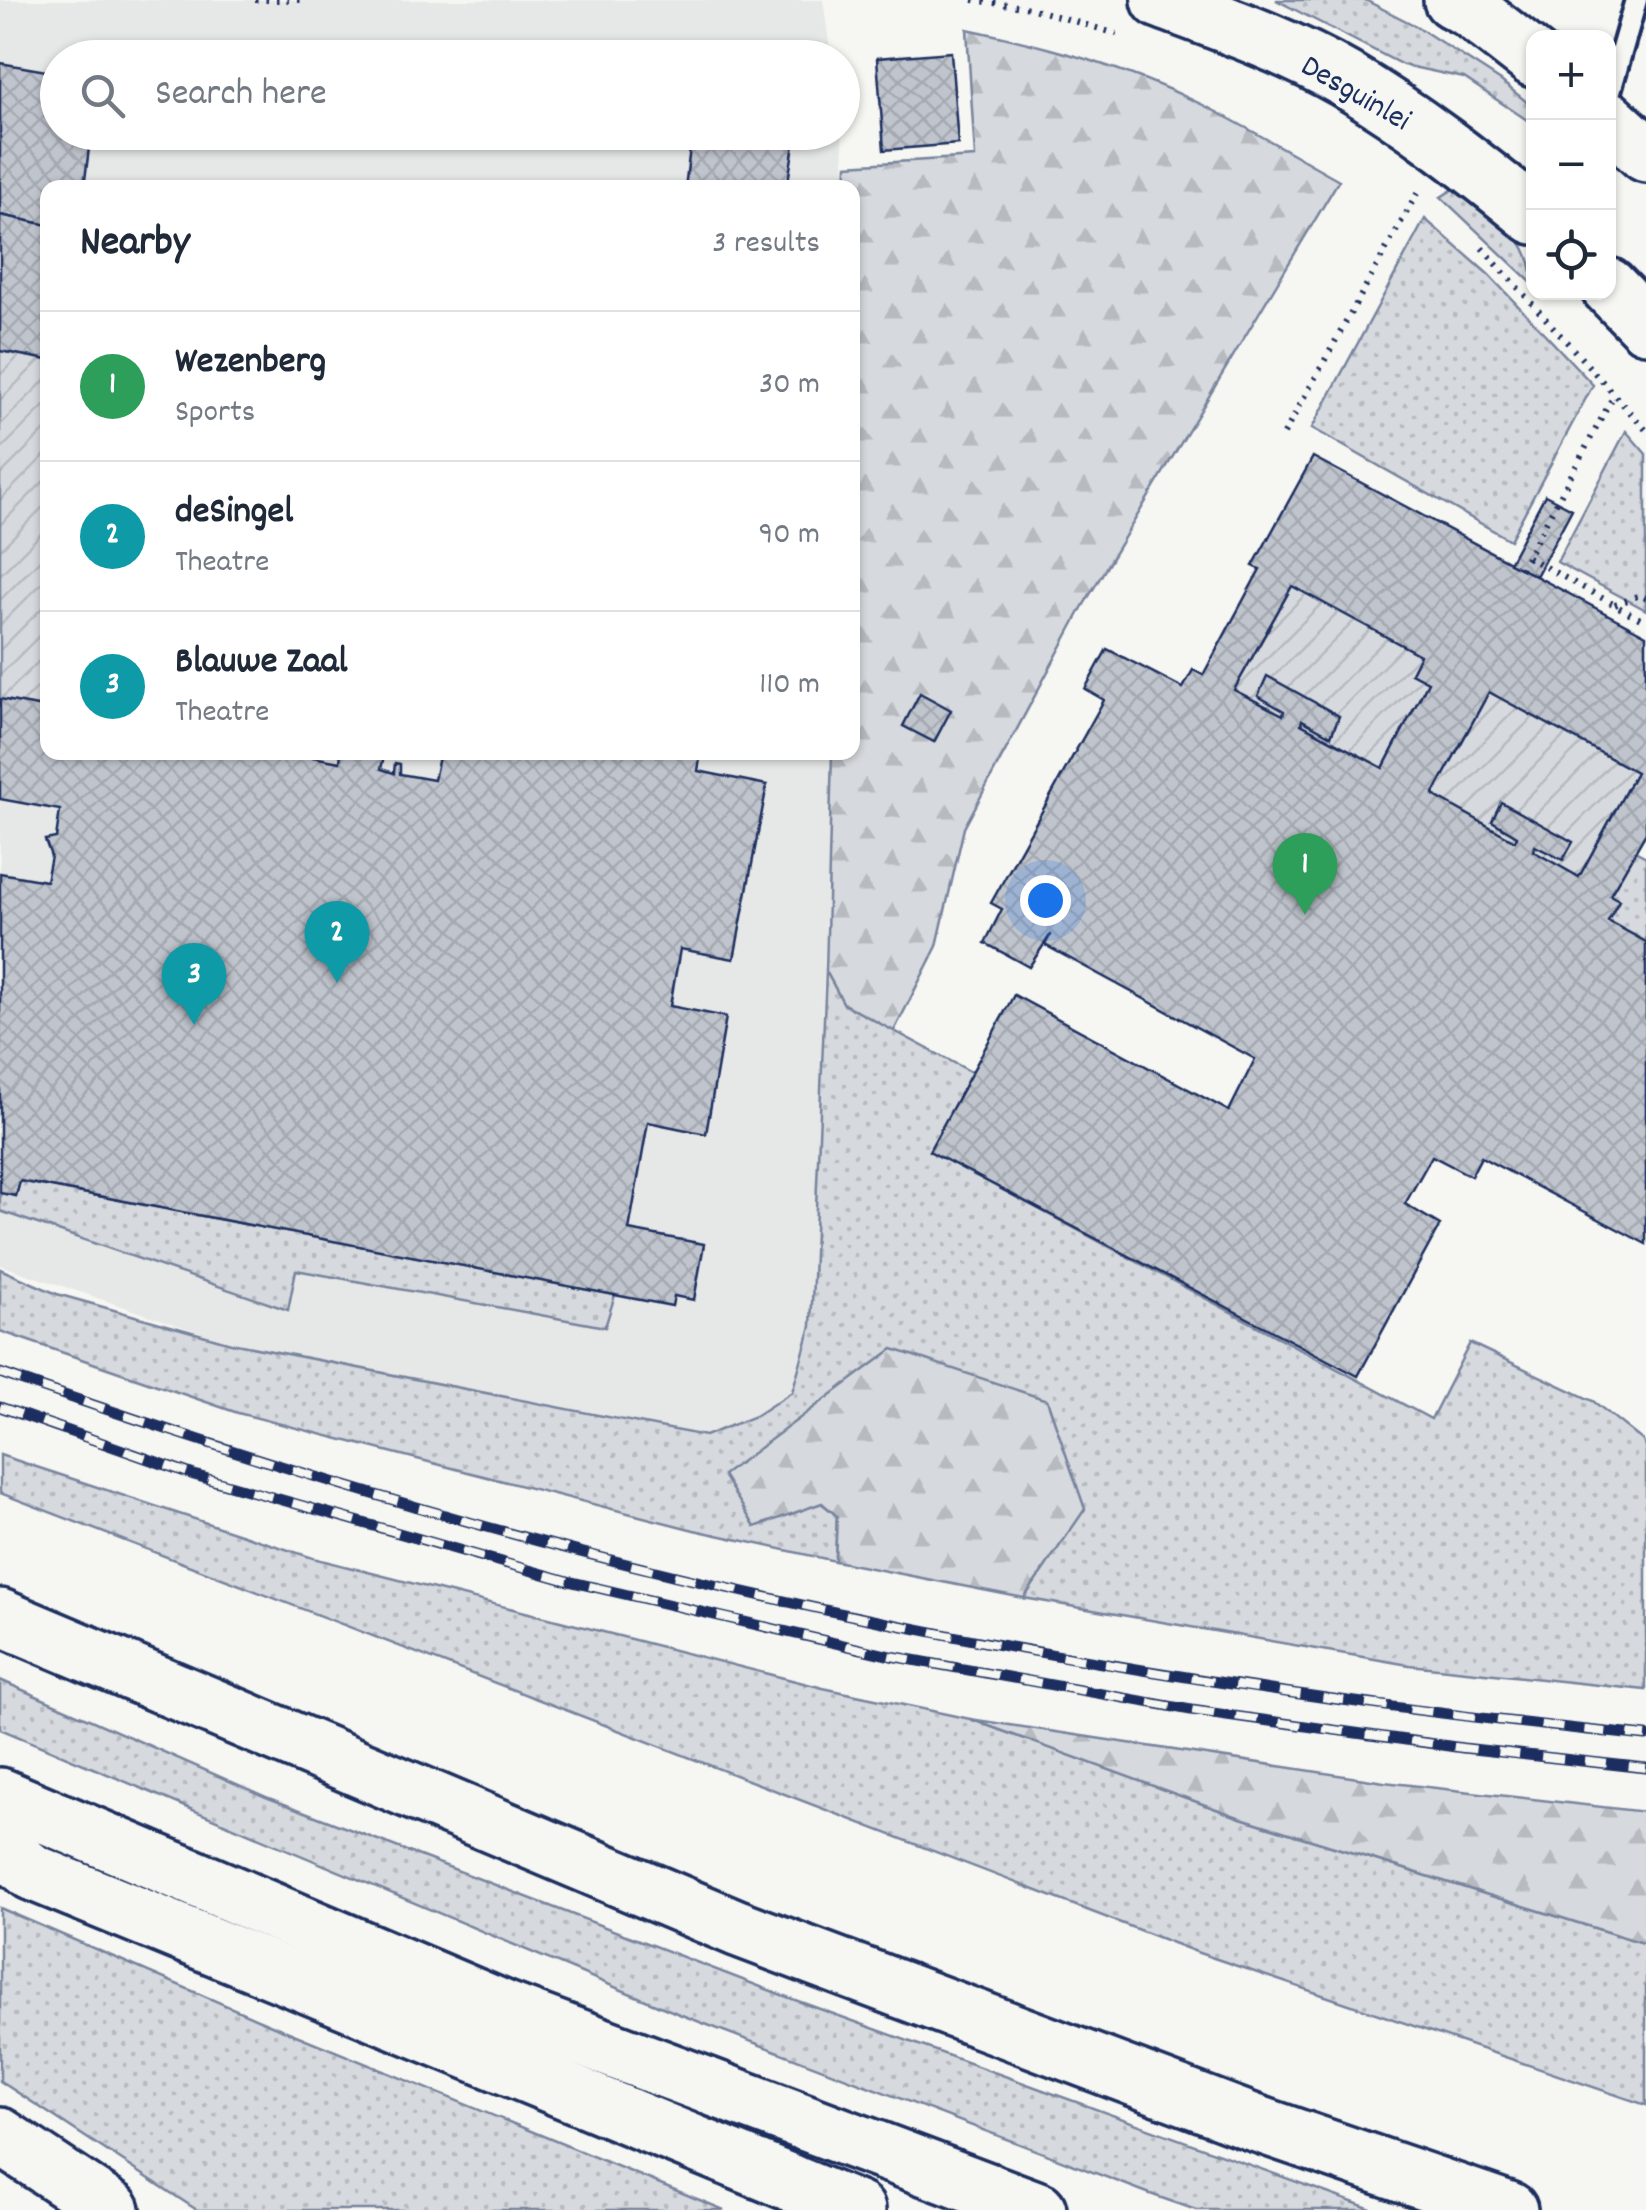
<!DOCTYPE html>
<html lang="en">
<head>
<meta charset="utf-8">
<style>
  body { margin:0; font-family:Dekko,sans-serif; background:#f2f2f3; color:#1f2937 }
  .controls { position:absolute; right:30px; top:30px; display:grid; overflow:hidden; border-radius:20px; box-shadow:0 2px 8px #0004 }
  .controls button { width:90px; height:90px; display:grid; place-items:center; padding:0; border:0; border-bottom:2px solid #e0e1e3; background:#fff; color:#1f2937; font:50px sans-serif }
  .you { position:absolute; left:1045px; top:900px; width:35px; height:35px; margin:-25px; border:8px solid #fff; border-radius:50%; background:#1a73e8; box-shadow:0 0 0 15px #1a73e833 }
  .badge { display:grid; place-items:center; width:65px; height:65px; border-radius:50%; background:#c8321e; color:#fff; font-size:32px; font-weight:700 }
  .pin { position:absolute; translate:-50% -82px; filter:drop-shadow(0 2px 5px #0008) }
  .pin::after { content:''; position:absolute; top:52px; width:35px; height:30px; background:inherit; clip-path:polygon(0 0,100% 0,50% 100%) }
  .list { margin:0; padding:0; list-style:none }
  h2 { display:flex; justify-content:space-between; align-items:center; height:130px; margin:0; padding:0 40px; font-size:42px }
  h2 small { font-size:32px; font-weight:400; color:#747a83 }
  .list li { display:grid; grid-template-columns:65px 1fr auto; gap:30px; align-items:center; box-sizing:border-box; height:150px; padding:0 40px; border-top:2px solid #e0e1e3 }
  .list b { display:block; font-size:38px; white-space:nowrap }
  .list p { margin:0; font-size:32px; white-space:nowrap; color:#747a83 }
  .list em { font-size:32px; font-style:normal; color:#747a83 }
  .icon { flex:none; width:55px; height:55px; fill:none; stroke:currentColor; stroke-width:2; stroke-linecap:round; stroke-linejoin:round }
  .map { position:relative; flex:none; width:1646px; height:2210px; overflow:hidden }
  .search { position:absolute; background:#fff; box-shadow:0 2px 8px #0004; left:40px; top:40px; width:820px; height:110px; display:flex; align-items:center; gap:25px; box-sizing:border-box; padding:0 35px; border-radius:55px; color:#747a83; font-size:38px }
  .panel { position:absolute; background:#fff; box-shadow:0 2px 8px #0004; left:40px; top:180px; width:820px; height:580px; border-radius:20px }
  .map>svg:first-child { display:block }
</style>
</head>
<body>
<div class="map">
<svg width="1646" height="2210" viewBox="0 0 1646 2210">
  <defs>
    <pattern id="grass-dots" width="8" height="8" patternUnits="userSpaceOnUse" patternTransform="scale(2.5)"><rect width="8" height="8" fill="#d6d9dd"/><path d="M2 2h.1M6 6h.1" fill="none" stroke="#b7bbc0" stroke-width="1.8" stroke-linecap="round"/></pattern>
    <pattern id="forest-firs" width="22" height="20" patternUnits="userSpaceOnUse" patternTransform="scale(2.5)"><rect width="22" height="20" fill="#d6d9dd"/><path d="M5 1l3.5 6h-7zM16 11l3.5 6h-7z" fill="#b7bbc0"/></pattern>
    <pattern id="garden-furrows" width="10" height="10" patternUnits="userSpaceOnUse" patternTransform="scale(2.5)"><rect width="10" height="10" fill="#d6d9dd"/><path d="M-1 1l2-2M0 10L10 0M9 11l2-2" fill="none" stroke="#b7bbc0"/></pattern>
    <pattern id="building-cross-hatch" width="8" height="8" patternUnits="userSpaceOnUse" patternTransform="scale(2.5)"><rect width="8" height="8" fill="#c0c4cd"/><path d="M0 0l8 8M0 8l8-8" fill="none" stroke="#a4a9b2"/></pattern>
  </defs>
  <rect width="100%" height="100%" fill="#f6f6f2"/>
  <filter id="ink" filterUnits="userSpaceOnUse"><feTurbulence type="fractalNoise" baseFrequency=".01" numOctaves="2"/><feDisplacementMap in="SourceGraphic" scale="20" xChannelSelector="R" yChannelSelector="G"/><feConvolveMatrix kernelMatrix="1 2 1 2 8 2 1 2 1" color-interpolation-filters="sRGB"/></filter>
  <g filter="url(#ink)">
    <path fill="#e6e7e7" d="M0,0H823L831,57L58,58V132L842,133L846,187L48,188V752L832,753L811,1326L793,1392L755,1416L705,1436L537,1405L231,1343L0,1265Z"/>
    <g fill="url(#grass-dots)" stroke="#78849e" stroke-width="2.5">
      <path d="M1276,0H1365L1416,26L1501,81L1533,107V124L1464,78L1403,65Z"/>
      <path d="M1465,188C1497,214 1533,239 1533,284L1441,197L1452,190Z"/>
      <path d="M1425,219L1488,274L1593,385L1510,540L1312,428Z"/>
      <path d="M1626,431L1646,454V610L1557,562Z"/>
      <path d="M1635,851L1646,857V942L1608,921L1619,901L1610,895Z"/>
      <path d="M826,971L844,1004L973,1073L930,1151L1431,1419L1470,1343L1593,1401L1642,1440L1646,1447V1690L1409,1665L1024,1598L1084,1509L1047,1400L756,1526L821,1503L837,1515L835,1561L694,1530L238,1413L0,1331V1269L57,1294L231,1343L705,1436L755,1416L792,1392L811,1326Z"/>
      <path d="M20,1181L615,1295L605,1327L296,1270L288,1310L0,1211V1193L16,1196Z"/>
      <path d="M0,1455L313,1558L823,1688L970,1719L1241,1818L1646,1944V2105L1199,1953L0,1493Z"/>
      <path d="M0,1680L266,1797L795,2000L1374,2210H1196L1153,2195L679,2014L0,1729Z"/>
      <path d="M0,1908L269,2024L724,2210H197L0,2081Z"/>
    </g>
    <g fill="url(#forest-firs)" stroke="#78849e" stroke-width="2.5">
      <path d="M967,29C1048,46 1128,68 1203,105C1249,128 1294,155 1339,180L1083,606L964,828L937,946L894,1031L844,1004L826,971L832,753L852,752V188L846,187L847,165L975,157Z"/>
      <path d="M893,1349L1047,1400L1085,1509L1024,1598L835,1561L837,1516L822,1503L755,1527L723,1475Z"/>
      <path d="M970,1719L1384,1782L1646,1812V1944L1241,1818Z"/>
    </g>
    <g fill="url(#garden-furrows)" stroke="#78849e" stroke-width="2.5">
      <path d="M0,351L47,360V708L0,699Z"/>
      <path d="M1292,586L1420,655L1411,673L1428,682L1383,768L1301,724L1302,720L1331,736L1339,716L1268,677L1258,696L1284,711L1283,715L1234,690Z"/>
      <path d="M1489,692L1636,772L1579,877L1533,851L1535,846L1563,859L1572,842L1501,803L1492,821L1517,836L1515,841L1433,795Z"/>
    </g>
    <g fill="url(#building-cross-hatch)" stroke="#1b2f5e" stroke-width="2.5" fill-rule="evenodd">
      <path d="M951,52L958,144L884,150L877,58Z"/>
      <path d="M0,63L58,73V132H91L84,188H48V225L0,215Z"/>
      <path d="M692,132H796L787,188H685Z"/>
      <path d="M0,215L48,225V360L0,351Z"/>
      <path d="M1313,457L1646,635V833L1610,895L1619,900L1608,921L1646,942V1244L1481,1157L1471,1176L1432,1156L1405,1204L1440,1225L1358,1376L929,1151L1014,995L1229,1111L1255,1059L1045,945L1051,934L1029,967L985,943L1002,909L991,903L1104,700L1085,689L1107,649L1183,688L1193,670L1203,675L1260,569L1253,566ZM1292,586L1420,655L1411,673L1428,682L1383,768L1301,724L1302,720L1331,736L1339,716L1267,676L1258,696L1284,711L1283,715L1234,690ZM1489,692L1636,772L1579,877L1533,851L1535,846L1563,860L1573,842L1501,802L1492,821L1517,836L1515,841L1433,795Z"/>
      <path d="M1545,495L1572,509L1536,576L1509,563Z"/>
      <path d="M920,693L951,710L934,742L903,726Z"/>
      <path d="M0,699L48,708V752H286L340,762L341,752H385L381,769L394,773L395,763L400,764V774L434,780L440,752H701L698,771L767,785L734,959L680,949L670,1006L726,1017L706,1134L648,1122L629,1230L704,1244L694,1300L674,1296L672,1306L20,1181L16,1196L0,1193V873L46,881L51,856L45,840L56,838L60,810L0,799Z"/>
    </g>
    <g fill="none" stroke-linecap="round" stroke-linejoin="round">
      <g stroke="#1b2f5e" stroke-width="28">
        <path id="lane" d="M1608,98L1636,0"/>
      </g>
      <g stroke="#1b2f5e" stroke-width="62">
        <g id="primary">
          <path d="M1160,0C1222,23 1288,46 1345,79C1413,119 1473,166 1534,216"/>
          <path d="M1452,0L1471,10L1534,59"/>
          <path d="M1608,119L1646,154"/>
          <path d="M1608,286L1646,325"/>
        </g>
      </g>
      <g stroke="#1b2f5e" stroke-width="62">
        <g id="highway">
          <path d="M0,1617L737,1928L1252,2122L1509,2210"/>
          <path d="M0,1796L506,2010L1038,2210"/>
          <path d="M0,1847L32,1872L857,2210"/>
          <path d="M0,2136L112,2210"/>
        </g>
      </g>
      <g stroke="#1b2f5e" stroke-width="6" stroke-dasharray="2.5 8" stroke-linecap="butt">
        <path d="M255,0H303"/>
        <path d="M973,0L1030,8L1117,34"/>
        <path d="M1482,248L1646,430"/>
        <path d="M1284,434L1419,190"/>
        <path d="M1527,557L1646,622"/>
        <path d="M1521,569L1615,393"/>
        <path d="M1615,605L1640,595L1646,598"/>
      </g>
      <use href="#lane" stroke="#f6f6f2" stroke-width="20"/>
      <use href="#primary" stroke="#f6f6f2" stroke-width="55"/>
      <use href="#highway" stroke="#f6f6f2" stroke-width="55"/>
      <g stroke="#1b2f5e" stroke-width="11">
        <g id="rail">
          <path d="M0,1373C190,1439 381,1500 576,1551C926,1642 1286,1700 1646,1736"/>
          <path d="M0,1407L194,1475L568,1581L891,1656L1191,1710L1463,1748L1646,1768"/>
        </g>
      </g>
      <use href="#rail" stroke="#f6f6f2" stroke-width="8" stroke-dasharray="22" stroke-linecap="butt"/>
    </g>
  </g>
  <g text-anchor="middle" stroke-width="9" stroke-linejoin="round" paint-order="stroke">
    <g font-size="32" fill="#1b2f5e" stroke="#f6f6f2">
      <text transform="translate(1357 91) rotate(30)" y="11">Desguinlei</text>
    </g>
  </g>
</svg>
<div class="controls">
<button>+</button>
<button>−</button>
<button><svg class="icon" aria-label="locate" viewBox="0 0 24 24"><circle cx="12" cy="12" r="6"/><path d="M12 2v4M12 18v4M2 12h4M18 12h4"/></svg></button>
</div>
<div class="you"></div>
<div class="pin badge" style="left:1305px;top:915px;background:#2e9e5b">1</div>
<div class="pin badge" style="left:337px;top:983px;background:#0f9aa8">2</div>
<div class="pin badge" style="left:194px;top:1025px;background:#0f9aa8">3</div>
<div class="search"><svg class="icon" aria-label="search" viewBox="0 0 24 24"><circle cx="10" cy="10" r="6"/><path d="M15 15l6 6"/></svg>Search here</div>
<section class="panel">
<h2>Nearby<small>3 results</small></h2>
<ul class="list">
<li><span class="badge" style="background:#2e9e5b">1</span><div><b>Wezenberg</b><p>Sports</p></div><em>30 m</em></li>
<li><span class="badge" style="background:#0f9aa8">2</span><div><b>deSingel</b><p>Theatre</p></div><em>90 m</em></li>
<li><span class="badge" style="background:#0f9aa8">3</span><div><b>Blauwe Zaal</b><p>Theatre</p></div><em>110 m</em></li>
</ul>
</section>
</div>
</body>
</html>
